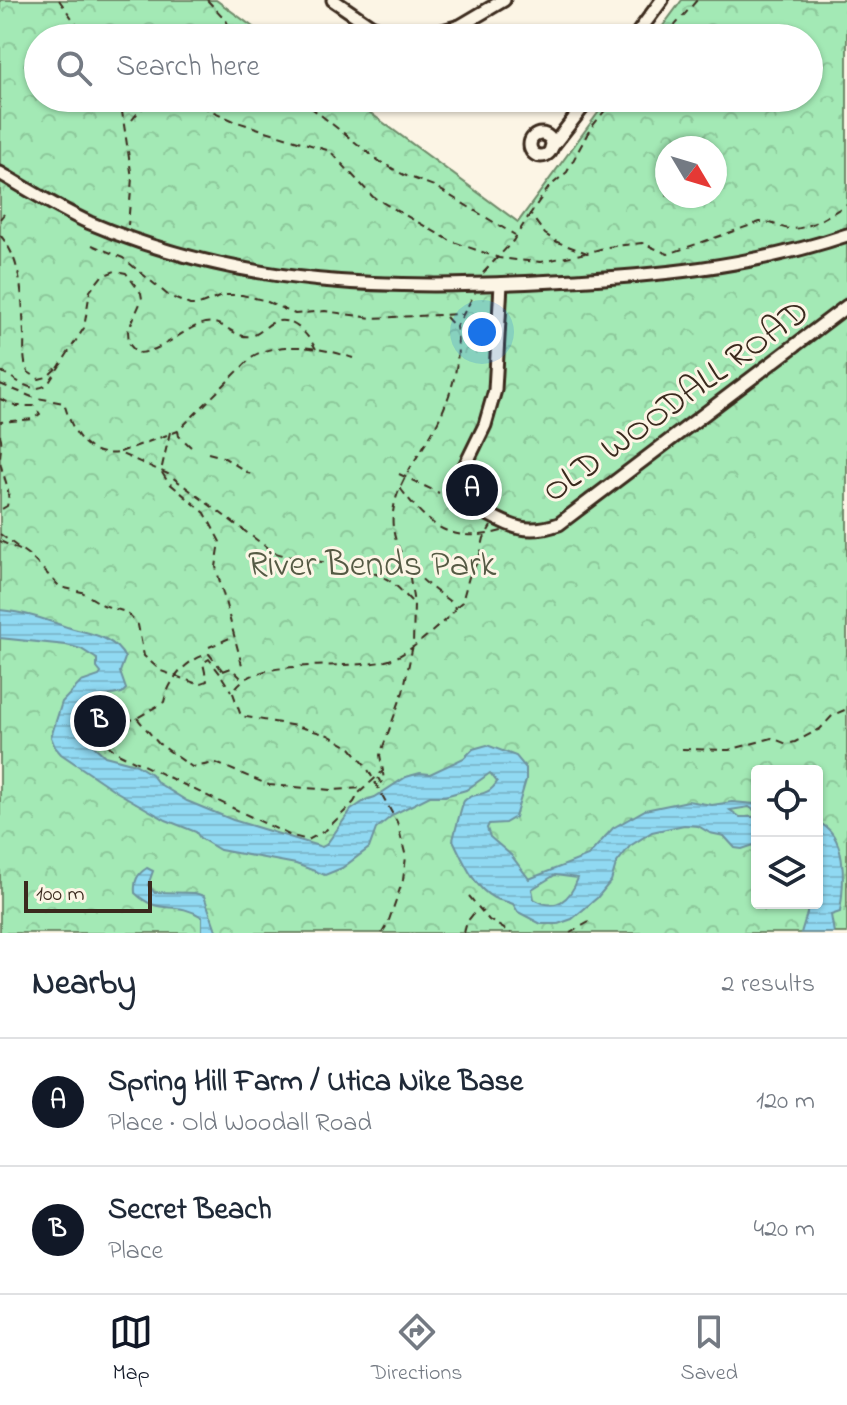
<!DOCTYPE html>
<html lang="en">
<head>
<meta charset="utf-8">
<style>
  body { margin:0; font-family:"Indie Flower",sans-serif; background:#f6f6f7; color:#1f2937 }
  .controls { position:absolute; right:24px; bottom:24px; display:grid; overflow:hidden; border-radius:8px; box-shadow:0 2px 6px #0004 }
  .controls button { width:72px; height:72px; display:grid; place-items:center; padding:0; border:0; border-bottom:2px solid #e0e1e3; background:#fff; color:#1f2937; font:40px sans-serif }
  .compass { position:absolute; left:655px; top:136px; width:72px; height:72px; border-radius:50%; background:#fff; box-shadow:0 2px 6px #0004; rotate:128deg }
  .scale { position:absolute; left:24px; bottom:20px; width:128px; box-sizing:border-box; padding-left:8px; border:4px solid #3b2a1e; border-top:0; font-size:22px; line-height:28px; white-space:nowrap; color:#3b2a1e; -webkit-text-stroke:6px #fcf5e5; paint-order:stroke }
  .you { position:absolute; left:482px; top:332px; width:28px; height:28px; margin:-20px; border:6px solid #fff; border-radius:50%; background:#1a73e8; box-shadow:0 0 0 12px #1a73e833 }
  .badge { display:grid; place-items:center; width:52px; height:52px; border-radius:50%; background:#111827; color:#fff; font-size:26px; font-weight:700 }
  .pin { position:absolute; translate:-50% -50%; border:4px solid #fff; box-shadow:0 2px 8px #0006 }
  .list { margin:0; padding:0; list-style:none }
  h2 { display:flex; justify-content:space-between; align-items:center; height:104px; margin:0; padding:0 32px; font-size:34px }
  h2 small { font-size:26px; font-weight:400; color:#747a83 }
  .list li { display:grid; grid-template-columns:52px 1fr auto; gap:24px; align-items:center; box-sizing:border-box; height:128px; padding:0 32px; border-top:2px solid #e0e1e3 }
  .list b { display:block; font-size:30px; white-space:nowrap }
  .list p { margin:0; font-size:26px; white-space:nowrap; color:#747a83 }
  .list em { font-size:26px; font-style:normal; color:#747a83 }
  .icon { flex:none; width:44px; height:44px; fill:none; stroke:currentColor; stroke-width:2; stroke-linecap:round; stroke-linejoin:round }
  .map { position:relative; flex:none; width:847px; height:933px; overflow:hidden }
  .search { position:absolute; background:#fff; box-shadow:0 2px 6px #0004; left:24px; right:24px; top:24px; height:88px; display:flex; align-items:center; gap:20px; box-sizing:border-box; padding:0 28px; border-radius:44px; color:#747a83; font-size:30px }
  .sheet { height:360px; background:#fff }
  nav { display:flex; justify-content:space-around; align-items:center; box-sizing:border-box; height:112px; border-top:2px solid #e0e1e3; background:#fff; font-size:22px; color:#747a83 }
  nav a { display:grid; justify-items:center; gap:4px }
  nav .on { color:#111827 }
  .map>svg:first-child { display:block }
</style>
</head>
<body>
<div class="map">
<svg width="847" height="933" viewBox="0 0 847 933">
  <defs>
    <pattern id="park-crowns" width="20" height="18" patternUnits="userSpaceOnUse" patternTransform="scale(2)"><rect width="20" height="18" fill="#a3e9b5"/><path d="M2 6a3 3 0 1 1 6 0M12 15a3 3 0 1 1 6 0" fill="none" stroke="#8dc89b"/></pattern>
    <pattern id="water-rules" width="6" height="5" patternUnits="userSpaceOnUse" patternTransform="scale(2)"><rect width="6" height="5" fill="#90d9f2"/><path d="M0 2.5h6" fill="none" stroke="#7dbacf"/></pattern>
  </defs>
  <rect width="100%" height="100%" fill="#fcf5e5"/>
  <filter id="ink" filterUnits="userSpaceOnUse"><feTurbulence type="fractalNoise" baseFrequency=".0125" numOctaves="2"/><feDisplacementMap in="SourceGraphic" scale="16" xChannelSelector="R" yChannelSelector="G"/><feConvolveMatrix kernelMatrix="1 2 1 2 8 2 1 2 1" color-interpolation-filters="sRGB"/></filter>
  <g filter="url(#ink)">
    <path fill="url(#park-crowns)" stroke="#6f8a6a" stroke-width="2" fill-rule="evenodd" d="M0,0H216L268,38H38V98H350L518,222L609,98H809V38H654L682,0H847V933H0ZM667,148H715V196H667ZM757,771H817V903H757Z"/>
    <g fill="url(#water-rules)" stroke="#6e939d" stroke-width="2" fill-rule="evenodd">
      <path d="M0,610C24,612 44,619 67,627C89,634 113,635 125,658L120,672L126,689L122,693L95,698L75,721L79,733L105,756L135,764L151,774L158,783L187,801L233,820L322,847L326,845L351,810L366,800L375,797L406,777L420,773L430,774L464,758L473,749L487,745L516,756L526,768V780L515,817L505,823L489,824L487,828L490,837L511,855L529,879L588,856L613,828L645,810L688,801L712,805L732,802L755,804L757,812L749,807L730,810L740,817H757V844L742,849L735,848L724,836L710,833L698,826L684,825L652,832L630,846L616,864L611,881L597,898L572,919L558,924H541L518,912L513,904C507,901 500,901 494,898C474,888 463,860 453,840C454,836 462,804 464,801C473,791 487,799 497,782L490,773L466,790L445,796H430L394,814L376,829L369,848L342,868L325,875L296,864L220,850L200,838L196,832L166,820L117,792L61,754L55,747L51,737L62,702L81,682L99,676L101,673L97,668V659L81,649L66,645L0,638ZM555,875L578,878C570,900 556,912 534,899L532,889Z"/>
      <path d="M817,822C847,833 845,880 840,912L831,915L834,933H801L807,913V903H817V880L822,863L817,849Z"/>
      <path d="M147,868L153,871L148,885L154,892L195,893L204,896L217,933H202V917C174,899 160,917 135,893C134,881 137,874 147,868Z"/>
    </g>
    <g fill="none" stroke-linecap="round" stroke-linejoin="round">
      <g stroke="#3b2a1e" stroke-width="17">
        <g id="minor">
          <path d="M333,0L371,26L406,38"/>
          <path d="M418,38L460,26L504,0"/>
          <path d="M634,38L662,0"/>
          <circle cx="541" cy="145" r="11"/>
          <path d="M551,148L590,98"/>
          <path d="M0,173C29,190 59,209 90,223C244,288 391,290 555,281C654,276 752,267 847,235"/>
          <circle cx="471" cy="489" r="17"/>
          <path d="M461,474L485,425L495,390L501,284"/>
          <path d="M474,507C506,523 521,537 559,524L847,306"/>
        </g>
      </g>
      <g stroke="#3b2a1e" stroke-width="2" stroke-dasharray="8 6" stroke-linecap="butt">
        <path d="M59,0L86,38"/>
        <path d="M207,0L226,20L234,38"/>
        <path d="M204,38L228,25"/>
        <path d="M664,38L697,0"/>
        <path d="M115,98L121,105L132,178L128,225"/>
        <path d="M299,98L379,161L404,175L434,186L515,235"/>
        <path d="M615,98L590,129L567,172L549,187L530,214L545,234L557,242L587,253L607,247L642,243L668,254L760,222C772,221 781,229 792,229C810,229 831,213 847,205"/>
        <path d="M188,100L234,121L330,151L373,197L451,241L499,258L516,260L541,262L586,253"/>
        <path d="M132,120C150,96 160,100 188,100V98"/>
        <path d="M0,219L4,214"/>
        <path d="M0,235C23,261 22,301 24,334C25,347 22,359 28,372L39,379L47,377L62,363"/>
        <path d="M92,245L123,258L169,296L190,305H199L224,295H242L263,300L295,314L325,311L372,318L461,314"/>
        <path d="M483,273L513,241L530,214"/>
        <path d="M446,317L455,327"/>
        <path d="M0,371C15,378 32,396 48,384L84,328L90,291L102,276L115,271L126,273L141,293L142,299L128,331L129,344L137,353C162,353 181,329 205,323C223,319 234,339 251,336C260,334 265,326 272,323C292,314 308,335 316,349"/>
        <path d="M0,384L32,397L64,403C72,431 85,458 119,453L168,474L273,552C309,564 350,561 385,578C396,584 405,595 413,603"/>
        <path d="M0,399L17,406H34L40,414L33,419L0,422"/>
        <path d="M170,432L161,471L168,482L205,513L220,542L216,567L243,669"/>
        <path d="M0,435C3,443 0,451 0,460C2,477 12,488 7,506L0,510"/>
        <path d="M191,447L179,436L178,431L253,356C281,340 324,348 353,358"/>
        <path d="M120,452L178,431"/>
        <path d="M208,453L223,457L250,474"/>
        <path d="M399,474L439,493"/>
        <path d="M400,488C430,527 450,544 502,531"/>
        <path d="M0,534L30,556L60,587L82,592L103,605L126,612L138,625L144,656L161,671L198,684L207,681L203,663L209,659L221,675"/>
        <path d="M0,541L24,552"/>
        <path d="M456,607L462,602L469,577L479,559L484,538L491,526"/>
        <path d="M209,647L232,637"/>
        <path d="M223,671L231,668L242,679"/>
        <path d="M222,677L231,691"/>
        <path d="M137,718L158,743L192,767L216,763L269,785L331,790L363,788"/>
        <path d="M112,726L137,718L164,702C169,680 186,659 209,654L223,671"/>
        <path d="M100,732L110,747L120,754L289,835L308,840L326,830L354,802L359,793L383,771L380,755L403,692L413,645L414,604L408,565"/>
        <path d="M682,749L729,750L772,738L787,744L795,742L820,729L833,715L847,709"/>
        <path d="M378,778L381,783L384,781L383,773"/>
        <path d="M469,896L489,920L511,933"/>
        <path d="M382,933L388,923L403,880L406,857L397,822L366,766L351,748L328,735L296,726L241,716L233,693C249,653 356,673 392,659C414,650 434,629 452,614L455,608L452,603C436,591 418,579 407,562C368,506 418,465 440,417C453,390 462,357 456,327L475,293"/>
        <path d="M464,933L467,922L477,909"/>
        <path d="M570,933L589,922"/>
      </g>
      <use href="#minor" stroke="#fcf5e5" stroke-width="11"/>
    </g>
  </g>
  <g text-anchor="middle" stroke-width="6" stroke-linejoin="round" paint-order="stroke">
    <g font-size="36" fill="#3b2a1e" stroke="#fcf5e5">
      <text transform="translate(674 399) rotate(-36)" y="13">OLD WOODALL ROAD</text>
    </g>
    <g font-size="36" fill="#555a44" stroke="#fcf5e5">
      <text x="372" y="575">River Bends Park</text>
    </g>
  </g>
</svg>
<div class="controls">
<button><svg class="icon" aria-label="locate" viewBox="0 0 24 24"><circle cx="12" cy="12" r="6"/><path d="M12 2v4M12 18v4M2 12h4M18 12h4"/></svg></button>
<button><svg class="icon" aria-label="layers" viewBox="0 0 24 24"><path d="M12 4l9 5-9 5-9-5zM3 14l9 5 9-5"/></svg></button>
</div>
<svg class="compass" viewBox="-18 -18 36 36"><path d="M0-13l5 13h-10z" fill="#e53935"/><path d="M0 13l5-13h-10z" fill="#747a83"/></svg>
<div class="scale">100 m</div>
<div class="you"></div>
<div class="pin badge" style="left:472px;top:490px">A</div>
<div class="pin badge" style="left:100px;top:721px">B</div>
<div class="search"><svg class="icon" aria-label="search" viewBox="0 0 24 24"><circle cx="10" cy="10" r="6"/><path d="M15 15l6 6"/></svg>Search here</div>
</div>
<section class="sheet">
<h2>Nearby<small>2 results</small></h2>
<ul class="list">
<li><span class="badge">A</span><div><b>Spring Hill Farm / Utica Nike Base</b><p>Place · Old Woodall Road</p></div><em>120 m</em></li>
<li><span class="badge">B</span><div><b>Secret Beach</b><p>Place</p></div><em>420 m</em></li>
</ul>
</section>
<nav>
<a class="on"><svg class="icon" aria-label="map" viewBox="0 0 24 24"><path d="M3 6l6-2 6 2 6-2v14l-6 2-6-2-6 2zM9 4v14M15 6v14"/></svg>Map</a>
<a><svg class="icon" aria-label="directions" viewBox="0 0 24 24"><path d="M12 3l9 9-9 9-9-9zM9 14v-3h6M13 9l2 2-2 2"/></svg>Directions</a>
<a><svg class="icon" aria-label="saved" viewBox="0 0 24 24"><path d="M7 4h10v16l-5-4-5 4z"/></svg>Saved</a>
</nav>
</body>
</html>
